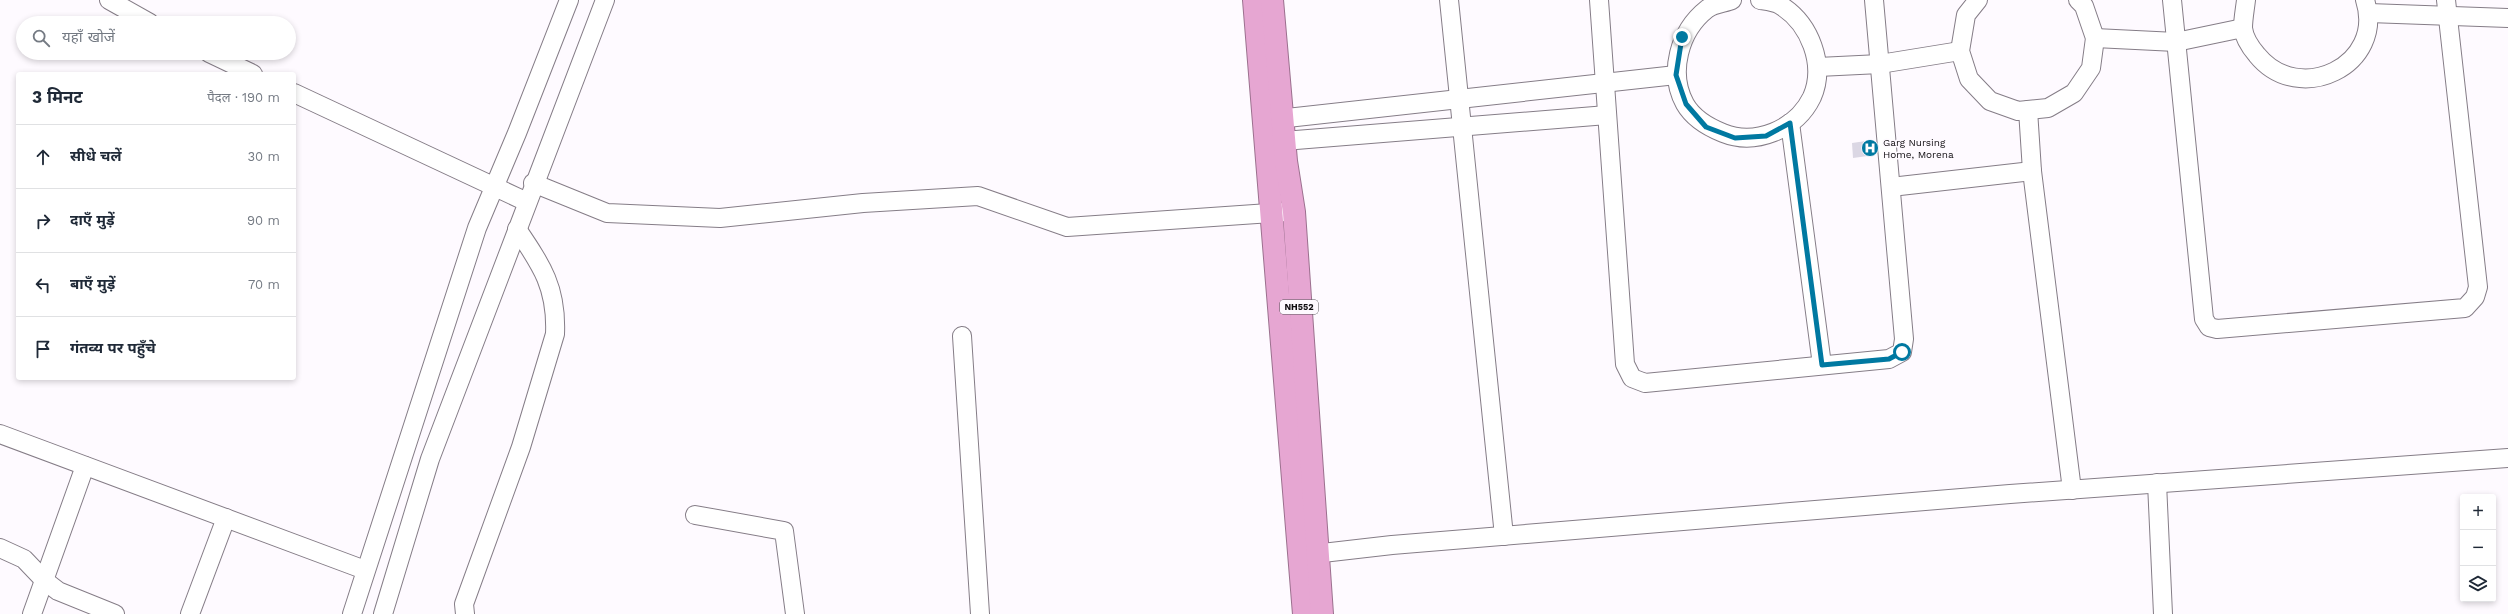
<!DOCTYPE html>
<html lang="hi">
<head>
<meta charset="utf-8">
<style>
  body { margin:0; font-family:"Work Sans","Noto Sans Devanagari",sans-serif; background:#f6f6f7; color:#1f2937 }
  .controls { position:absolute; right:12px; bottom:12px; display:grid; overflow:hidden; border-radius:4px; box-shadow:0 2px 6px #0003 }
  .controls button { width:36px; height:36px; display:grid; place-items:center; padding:0; border:0; border-bottom:1px solid #e0e1e3; background:#fff; color:#1f2937; font:20px sans-serif }
  .stop { position:absolute; width:12px; height:12px; margin:-9px; border:3px solid #0079a1; border-radius:50%; background:#fff }
  .stop.end { background:#0079a1; border-color:#fff; box-shadow:0 1px 4px #0008 }
  .list { margin:0; padding:0; list-style:none }
  h2 { display:flex; justify-content:space-between; align-items:center; height:52px; margin:0; padding:0 16px; font-size:17px }
  h2 small { font-size:13px; font-weight:400; color:#747a83 }
  .list li { display:grid; grid-template-columns:26px 1fr auto; gap:12px; align-items:center; box-sizing:border-box; height:64px; padding:0 16px; border-top:1px solid #e0e1e3 }
  .list b { display:block; font-size:15px; white-space:nowrap }
  .list em { font-size:13px; font-style:normal; color:#747a83 }
  .icon { flex:none; width:22px; height:22px; fill:none; stroke:currentColor; stroke-width:2; stroke-linecap:round; stroke-linejoin:round }
  .map { position:relative; flex:none; width:2508px; height:614px; overflow:hidden }
  .search { position:absolute; background:#fff; box-shadow:0 2px 6px #0003; left:16px; top:16px; width:280px; height:44px; display:flex; align-items:center; gap:10px; box-sizing:border-box; padding:0 14px; border-radius:22px; color:#747a83; font-size:15px }
  .panel { position:absolute; background:#fff; box-shadow:0 2px 6px #0003; left:16px; top:72px; width:280px; height:308px; border-radius:4px }
  .map>svg:first-child { display:block }
</style>
</head>
<body>
<div class="map">
<svg width="2508" height="614" viewBox="0 0 2508 614">
  <rect width="100%" height="100%" fill="#fefaff"/>
  <path fill="#dbd7e4" d="M1873,140L1875,155L1853,158L1852,143Z"/>
  <g fill="none" stroke-linecap="round" stroke-linejoin="round">
    <g stroke="#857d87" stroke-width="20">
      <g id="minor">
        <path d="M109,0L150,23"/>
        <path d="M1449,0L1504,536"/>
        <path d="M1599,0L1625,364L1632,378L1645,383L1889,359L1902,352L1904,339L1874,0"/>
        <path d="M1732,0C1725,3 1713,4 1707,9C1679,31 1668,73 1685,104C1693,118 1708,127 1723,133C1755,146 1796,130 1812,97C1826,65 1810,23 1780,5C1775,2 1766,1 1760,0"/>
        <path d="M1978,0L1966,15L1960,51L1969,79L1990,101L2018,111L2048,108L2074,93L2091,68L2095,38L2084,6L2078,0"/>
        <path d="M2172,0L2204,319L2209,327L2217,329L2465,308L2475,297L2478,287L2446,0"/>
        <path d="M2246,0C2245,9 2243,19 2243,28C2244,37 2251,48 2257,55C2299,107 2386,65 2365,0"/>
        <path d="M2369,13L2508,18"/>
        <path d="M2095,38L2176,42L2243,28"/>
        <path d="M209,53L253,74"/>
        <path d="M1818,67L1880,64L1960,51"/>
        <path d="M294,93L527,202"/>
        <path d="M2028,110L2032,171L2072,490"/>
        <path d="M1269,120L1676,75"/>
        <path d="M1790,123L1822,365"/>
        <path d="M1271,142L1607,115"/>
        <path d="M533,183L607,213L720,218L863,203L978,196L1067,227L1285,212"/>
        <path d="M1891,187L2032,171"/>
        <path d="M962,336L980,614"/>
        <path d="M0,434L365,570"/>
        <path d="M2157,483L2163,614"/>
        <path d="M695,515L784,531L795,614"/>
        <path d="M0,548L24,559L45,581L58,591L115,614"/>
        <path d="M1305,555L1392,545L2010,494L2508,458"/>
        <path d="M32,614L85,466"/>
        <path d="M190,614L226,518"/>
        <path d="M352,614L477,228L517,133L569,0"/>
        <path d="M383,614L430,459L605,0"/>
        <path d="M465,614L464,604L521,447L555,334C557,288 542,266 517,229"/>
      </g>
    </g>
    <g stroke="#9b708e" stroke-width="24">
      <g id="highway">
        <path d="M1254,0L1304,614"/>
        <path d="M1272,0L1286,161L1294,212L1322,614"/>
      </g>
    </g>
    <use href="#minor" stroke="#fff" stroke-width="18"/>
    <use href="#highway" stroke="#e6a6d2" stroke-width="22"/>
  </g>
  <g fill="none" stroke-linecap="round" stroke-linejoin="round">
    <path stroke="#0079a1" stroke-width="5" d="M1682,37L1676,75L1686,104L1706,127L1735,138L1766,136L1790,123L1822,365L1889,359L1902,352"/>
  </g>
  <defs>
    <g id="hospital-disc" transform="scale(0.9)"><circle r="9.5" fill="#0079a1" stroke="#fefaff"/><path d="M-5-5h3v3.5h4V-5h3V5h-3V1.5h-4V5h-3Z" fill="#fff"/></g>
  </defs>
  <g fill-rule="evenodd">
    <use href="#hospital-disc" x="1870" y="148"/>
  </g>
  <g text-anchor="middle" stroke-width="3" stroke-linejoin="round" paint-order="stroke">
    <rect fill="#fefaff" stroke="#575458" stroke-width="1" x="1280" y="300" width="38" height="14" rx="3"/>
    <g font-size="9" font-weight="bold" fill="#100d11">
      <text x="1299" y="310">NH552</text>
    </g>
    <g font-size="10" fill="#100d11" stroke="#fefaff" text-anchor="start">
      <text x="1883" y="146">Garg Nursing<tspan x="1883" dy="12">Home, Morena</tspan></text>
    </g>
  </g>
</svg>
<div class="controls">
<button>+</button>
<button>−</button>
<button><svg class="icon" aria-label="layers" viewBox="0 0 24 24"><path d="M12 4l9 5-9 5-9-5zM3 14l9 5 9-5"/></svg></button>
</div>
<div class="stop" style="left:1902px;top:352px"></div>
<div class="stop end" style="left:1682px;top:37px"></div>
<div class="search"><svg class="icon" aria-label="search" viewBox="0 0 24 24"><circle cx="10" cy="10" r="6"/><path d="M15 15l6 6"/></svg>यहाँ खोजें</div>
<section class="panel">
<h2>3 मिनट<small>पैदल · 190 m</small></h2>
<ul class="list">
<li><svg class="icon" aria-label="ahead" viewBox="0 0 24 24"><path d="M12 20V5M6 11l6-6 6 6"/></svg><div><b>सीधे चलें</b></div><em>30 m</em></li>
<li><svg class="icon" aria-label="right" viewBox="0 0 24 24"><path d="M7 20v-9h11M14 6l5 5-5 5"/></svg><div><b>दाएँ मुड़ें</b></div><em>90 m</em></li>
<li><svg class="icon" aria-label="left" viewBox="0 0 24 24"><path d="M17 20v-9H6M10 6l-5 5 5 5"/></svg><div><b>बाएँ मुड़ें</b></div><em>70 m</em></li>
<li><svg class="icon" aria-label="arrive" viewBox="0 0 24 24"><path d="M6 21V4h12l-3 4 3 4H6"/></svg><div><b>गंतव्य पर पहुँचे</b></div></li>
</ul>
</section>
</div>
</body>
</html>
